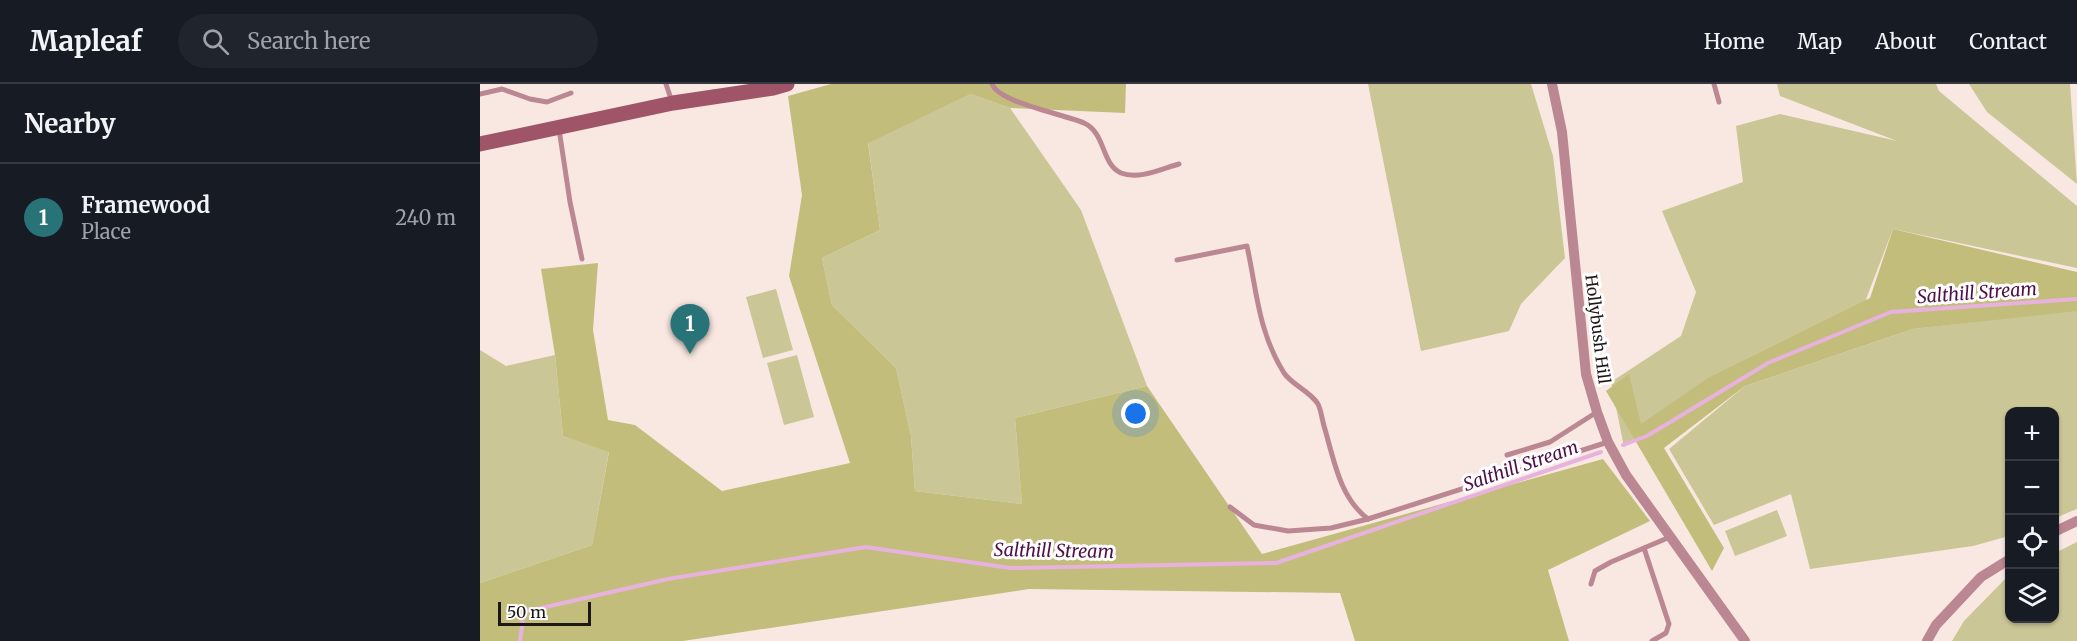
<!DOCTYPE html>
<html lang="en">
<head>
<meta charset="utf-8">
<style>
  body { margin:0; font-family:Merriweather,serif; background:#20242c; color:#f1f3f6 }
  .controls { position:absolute; right:18px; bottom:18px; display:grid; overflow:hidden; border-radius:12px; box-shadow:0 2px 4px #0004 }
  .controls button { width:54px; height:54px; display:grid; place-items:center; padding:0; border:0; border-bottom:2px solid #363941; background:#171b24; color:#f1f3f6; font:30px sans-serif }
  .scale { position:absolute; left:18px; bottom:15px; width:93px; box-sizing:border-box; padding-left:6px; border:3px solid #1d1816; border-top:0; font-size:16px; line-height:21px; white-space:nowrap; color:#1d1816; -webkit-text-stroke:4px #fff; paint-order:stroke }
  .you { position:absolute; left:656px; top:330px; width:21px; height:21px; margin:-15px; border:4px solid #fff; border-radius:50%; background:#1a73e8; box-shadow:0 0 0 9px #1a73e833 }
  .badge { display:grid; place-items:center; width:39px; height:39px; border-radius:50%; background:#287377; color:#fff; font-size:20px; font-weight:700 }
  .pin { position:absolute; translate:-50% -50px; filter:drop-shadow(0 2px 3px #0008) }
  .pin::after { content:''; position:absolute; top:32px; width:21px; height:18px; background:inherit; clip-path:polygon(0 0,100% 0,50% 100%) }
  .list { margin:0; padding:0; list-style:none }
  h2 { display:flex; justify-content:space-between; align-items:center; height:78px; margin:0; padding:0 24px; font-size:26px }
  h2 small { font-size:20px; font-weight:400; color:#9ea1a6 }
  .list li { display:grid; grid-template-columns:39px 1fr auto; gap:18px; align-items:center; box-sizing:border-box; height:108px; padding:0 24px; border-top:2px solid #363941 }
  .list b { display:block; font-size:22px; white-space:nowrap }
  .list p { margin:0; font-size:20px; white-space:nowrap; color:#9ea1a6 }
  .list em { font-size:20px; font-style:normal; color:#9ea1a6 }
  .icon { flex:none; width:33px; height:33px; fill:none; stroke:currentColor; stroke-width:2; stroke-linecap:round; stroke-linejoin:round }
  .map { position:relative; flex:none; width:1597px; height:557px; overflow:hidden }
  header { display:flex; align-items:center; gap:36px; box-sizing:border-box; height:84px; padding:0 30px; background:#171b24; border-bottom:2px solid #363941 }
  header strong { font-size:28px }
  nav { display:flex; gap:33px; margin-inline-start:auto; font-size:21px }
  .search { width:420px; height:54px; background:#20242c; display:flex; align-items:center; gap:15px; box-sizing:border-box; padding:0 21px; border-radius:33px; color:#9ea1a6; font-size:22px }
  main { display:flex }
  aside { flex:1; background:#171b24 }
  .map>svg:first-child { display:block }
</style>
</head>
<body>
<header>
<strong>Mapleaf</strong>
<div class="search"><svg class="icon" aria-label="search" viewBox="0 0 24 24"><circle cx="10" cy="10" r="6"/><path d="M15 15l6 6"/></svg>Search here</div>
<nav><a>Home</a><a>Map</a><a>About</a><a>Contact</a></nav>
</header>
<main>
<aside>
<h2>Nearby<small></small></h2>
<ul class="list">
<li><span class="badge">1</span><div><b>Framewood</b><p>Place</p></div><em>240 m</em></li>
</ul>
</aside>
<div class="map">
<svg width="1597" height="557" viewBox="0 0 1597 557">
  <rect width="100%" height="100%" fill="#f9e8e2"/>
  <g fill="#cac696">
    <path d="M888,0H1051L1073,72L1085,174L1041,220L1029,247L941,267Z"/>
    <path d="M1297,0H1456L1459,7L1597,122V184L1413,145L1378,236L1234,307L1144,363L1131,298L1201,252L1216,208L1182,127L1263,98L1256,42L1300,30L1417,57L1300,12Z"/>
    <path d="M1489,0H1590L1597,100L1507,28Z"/>
    <path d="M491,10L530,24L601,126L667,302L535,334L542,420L435,407L431,352L416,284L352,221L342,174L400,146L388,58Z"/>
    <path d="M296,205L313,266L283,274L266,213Z"/>
    <path d="M1595,226L1597,227V425L1575,434L1574,328H1530L1529,452L1493,462L1330,485L1311,410L1234,441L1189,365L1265,302L1433,245Z"/>
    <path d="M0,266L26,282L75,271L83,352L129,367L112,461L0,499Z"/>
    <path d="M317,271L334,333L304,341L287,279Z"/>
    <path d="M1297,426L1307,452L1255,472L1245,447Z"/>
    <path d="M1597,458V557H1472L1484,537L1529,491L1530,534H1574L1575,469Z"/>
  </g>
  <g fill="#c3bd7c">
    <path d="M351,0H646L645,29L530,24L491,10L388,59L400,146L342,174L352,221L416,284L431,352L435,407L542,420L535,334L667,302L782,470L1123,375L1170,437L1068,486L1089,557H875L860,509L549,505L203,557H0V499L112,461L129,368L83,352L75,271L61,185L118,179L113,246L128,336L155,341L242,407L370,379L309,192L322,111L308,12Z"/>
    <path d="M1413,145L1597,188V227L1433,245L1265,302L1184,364L1244,464L1232,487L1126,307L1149,290L1161,340L1228,294L1390,214Z"/>
  </g>
  <g fill="none" stroke-linecap="round" stroke-linejoin="round">
    <g stroke="#e8b2de" stroke-width="4">
      <path d="M1143,361L1167,352L1288,279L1411,228L1597,215"/>
      <path d="M40,557L44,528L188,495L386,463L530,484L796,479L1121,368"/>
    </g>
    <g stroke="#bb8792" stroke-width="5">
      <path d="M186,0L192,18"/>
      <path d="M512,0C519,19 584,30 604,39C626,49 621,80 641,89C659,96 681,85 699,80"/>
      <path d="M1234,0L1239,18"/>
      <path d="M0,10L22,5L50,15L67,18L91,9"/>
      <path d="M79,45L90,118L102,175"/>
      <path d="M697,176L767,162C777,208 778,247 804,289C812,301 830,307 838,320C841,326 842,335 844,342C854,375 859,413 888,435"/>
      <path d="M1027,371L1070,358L1117,328"/>
      <path d="M750,423L774,441L808,447L851,444L888,435L1128,358"/>
      <path d="M1164,464L1189,540L1186,549L1172,557"/>
      <path d="M1111,500L1115,487L1131,478L1190,453"/>
    </g>
    <g stroke="#bb8792" stroke-width="10">
      <path d="M1072,0L1082,48L1106,290L1117,328L1128,358L1146,391L1265,557"/>
      <path d="M1574,448L1597,437"/>
      <path d="M1447,557L1456,541L1501,493L1530,475"/>
    </g>
    <path stroke="#9f5567" stroke-width="15" d="M0,60L193,19L293,4L307,0"/>
  </g>
  <g text-anchor="middle" stroke-width="6" stroke-linejoin="round" paint-order="stroke">
    <g font-size="16" fill="#1d1816" stroke="#fff">
      <text transform="translate(1118 245) rotate(83)" y="6">Hollybush Hill</text>
    </g>
    <g font-size="18" font-style="italic" fill="#4f1048" stroke="#fff">
      <text transform="translate(1497 209) rotate(-4)" y="6">Salthill Stream</text>
      <text transform="translate(1041 382) rotate(-19)" y="6">Salthill Stream</text>
      <text transform="translate(574 467) rotate(1)" y="6">Salthill Stream</text>
    </g>
  </g>
</svg>
<div class="controls">
<button>+</button>
<button>−</button>
<button><svg class="icon" aria-label="locate" viewBox="0 0 24 24"><circle cx="12" cy="12" r="6"/><path d="M12 2v4M12 18v4M2 12h4M18 12h4"/></svg></button>
<button><svg class="icon" aria-label="layers" viewBox="0 0 24 24"><path d="M12 4l9 5-9 5-9-5zM3 14l9 5 9-5"/></svg></button>
</div>
<div class="scale">50 m</div>
<div class="you"></div>
<div class="pin badge" style="left:210px;top:270px">1</div>
</div>
</main>
</body>
</html>
